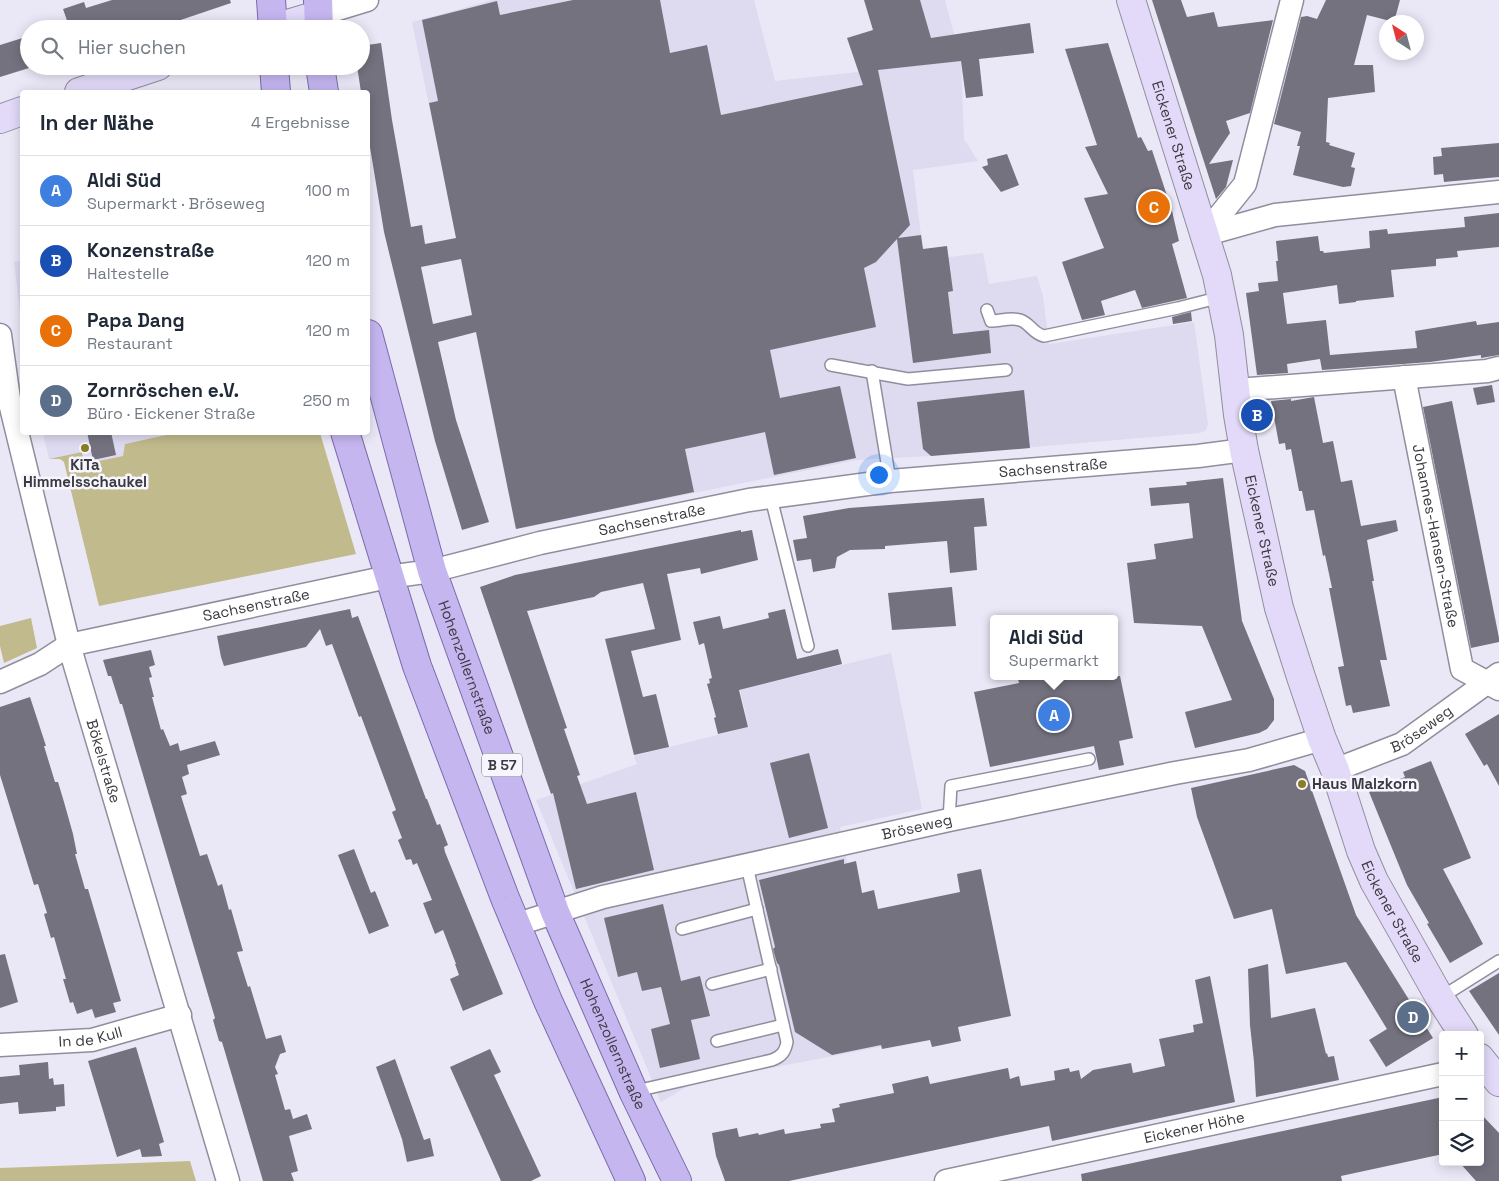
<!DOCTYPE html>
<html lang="de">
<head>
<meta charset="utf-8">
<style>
  body { margin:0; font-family:"Space Grotesk",sans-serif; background:#f6f6f7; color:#1f2937 }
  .controls { position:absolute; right:15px; bottom:15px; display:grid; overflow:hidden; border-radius:5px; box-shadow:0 2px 12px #0003 }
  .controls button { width:45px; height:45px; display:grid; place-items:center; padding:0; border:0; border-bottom:1px solid #e0e1e3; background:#fff; color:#1f2937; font:25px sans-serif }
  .compass { position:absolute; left:1379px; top:15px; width:45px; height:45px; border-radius:50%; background:#fff; box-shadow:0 2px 12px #0003; rotate:324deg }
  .you { position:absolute; left:878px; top:474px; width:18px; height:18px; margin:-12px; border:4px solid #fff; border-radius:50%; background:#1a73e8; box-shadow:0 0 0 8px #1a73e833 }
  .badge { display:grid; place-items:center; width:32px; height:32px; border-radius:50%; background:#8a7e24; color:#fff; font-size:16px; font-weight:700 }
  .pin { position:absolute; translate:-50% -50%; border:2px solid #fff; box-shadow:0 1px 5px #0006 }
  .popup { position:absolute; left:990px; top:615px; width:128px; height:65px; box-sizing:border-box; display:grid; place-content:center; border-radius:5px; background:#fff; filter:drop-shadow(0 1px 4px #0005); font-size:16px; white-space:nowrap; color:#747a83 }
  .popup b { font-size:19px; color:#1f2937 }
  .popup::after { content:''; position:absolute; left:50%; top:100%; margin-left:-10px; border:10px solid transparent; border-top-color:#fff }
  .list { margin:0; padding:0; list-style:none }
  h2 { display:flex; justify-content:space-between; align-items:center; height:65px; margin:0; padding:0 20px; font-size:21px }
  h2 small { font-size:16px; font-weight:400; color:#747a83 }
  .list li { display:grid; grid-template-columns:32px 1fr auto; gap:15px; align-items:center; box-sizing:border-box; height:70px; padding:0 20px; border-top:1px solid #e0e1e3 }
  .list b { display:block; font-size:19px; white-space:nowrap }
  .list p { margin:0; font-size:16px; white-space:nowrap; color:#747a83 }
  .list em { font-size:16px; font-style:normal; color:#747a83 }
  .icon { flex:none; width:28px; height:28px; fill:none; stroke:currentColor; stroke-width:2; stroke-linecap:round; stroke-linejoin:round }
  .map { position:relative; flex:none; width:1499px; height:1181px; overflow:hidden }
  .search { position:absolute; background:#fff; box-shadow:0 2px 12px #0003; left:20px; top:20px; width:350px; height:55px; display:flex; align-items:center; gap:12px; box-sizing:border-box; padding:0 18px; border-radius:28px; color:#747a83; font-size:19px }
  .panel { position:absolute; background:#fff; box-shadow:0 2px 12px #0003; left:20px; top:90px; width:350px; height:345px; border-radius:5px }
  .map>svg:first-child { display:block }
</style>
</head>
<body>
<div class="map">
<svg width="1499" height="1181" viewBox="0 0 1499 1181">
  <rect width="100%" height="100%" fill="#eae8f7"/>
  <g fill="#dedaf0">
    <path d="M492,0H754L775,81L894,68L876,0H945L961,61L964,139L978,161L913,170L924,260L983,253L989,284L1037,276L1043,296L1049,344L1194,322L1208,424L1206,430L1200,433L929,456L857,460L516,529L412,22Z"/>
    <path d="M22,260V330L14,262Z"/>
    <path d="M43,433H175L125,444L123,456L83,464L82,452L49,459Z"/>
    <path d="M891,653L922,809L840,827L885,1046L693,1083L661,1102L536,800L637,764L634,756L749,727L740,690Z"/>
  </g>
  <g fill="#c0ba8c">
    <path d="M175,433H320L356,554L99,606L64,462L60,459H49L82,452L84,464L123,456L125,444Z"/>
    <path d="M31,618L37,648L4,663L0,646V626Z"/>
    <path d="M190,1161L196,1181H0V1168Z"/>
  </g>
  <g fill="#74727f" fill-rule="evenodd">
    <path d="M112,0H230L231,3L154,29H70L63,9L84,2L86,8Z"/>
    <path d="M573,0H660L670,53L707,45L721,115L863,85L847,38L873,30L864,0H920L931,38L1030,23L1034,53L979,59L983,96L966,98L961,61L878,70L910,225L898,238L921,235L923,249L947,246L953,291L948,292L953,334L989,330L991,353L913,363L897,239L876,262L864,268L876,327L770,350L780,398L840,386L856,458L774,475L765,432L685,449L694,492L516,529L476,332L438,342L456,420L489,522L462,530L435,441L384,232L368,135V92H361L357,66H361V46L381,43L392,120L411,227L422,225L425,244L456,238L429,103L438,101L422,20L497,1L500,15ZM461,259L472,315L433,324L421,267Z"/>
    <path d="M1152,0H1181L1187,17L1214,12L1218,27L1273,20L1250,113L1226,121L1230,133L1209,164L1233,160L1226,187L1216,199Z"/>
    <path d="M1326,0H1400L1394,22L1367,15L1354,65H1373L1375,92L1328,98L1326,142L1330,143L1329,145L1355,153L1351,167L1355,168L1351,186L1343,187L1293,175L1300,146H1297L1301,132L1274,124L1301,17L1307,16L1317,19Z"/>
    <path d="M29,36V68L0,77V45Z"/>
    <path d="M1108,43L1138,138L1141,137L1148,151L1152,150L1172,211L1179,241L1172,244L1187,298L1142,308L1135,290L1101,301L1105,315L1082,320L1062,262L1104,248L1084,198L1108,194L1085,147L1097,145L1065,49Z"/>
    <path d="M1499,143V177L1444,182L1443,174L1434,175L1433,157L1442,156L1441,148Z"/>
    <path d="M1007,154L1019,185L1001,192L982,167L988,165L987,159Z"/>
    <path d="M1499,213V247L1457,251L1458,257L1436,259V266L1391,270L1394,297L1356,301V302L1339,304L1337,285L1283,293L1287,324L1326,320L1330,355L1417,348L1415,331L1476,321L1477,325L1499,322V355L1481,358V355L1430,362L1322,370L1320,359L1287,364L1288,373L1257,375L1246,293L1259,291L1258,283L1278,281L1276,261H1278L1276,241L1318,236L1320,251H1323L1324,253L1370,248L1369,231L1387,229L1388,234L1465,227L1464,217Z"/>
    <path d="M1191,312L1192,321L1173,324L1172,317Z"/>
    <path d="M1492,385L1495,402L1477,405L1473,388Z"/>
    <path d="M1024,390L1030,448L931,456L923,449L917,402Z"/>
    <path d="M1314,397L1323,443L1333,441L1341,482L1352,480L1361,526L1396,520L1398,531L1367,540L1374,581H1372L1387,660H1380L1390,706L1353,713L1351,705L1346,706L1338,667L1344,666L1329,588H1332L1325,555L1323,556L1314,510L1306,511L1302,491H1299L1291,449L1286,450L1285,443L1279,444L1271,401L1291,399V401Z"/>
    <path d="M1452,401L1499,638V642L1471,648L1423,407Z"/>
    <path d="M87,432H111L116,455L93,460Z"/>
    <path d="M1223,478L1242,621L1274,699V720L1267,729L1259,733L1195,748L1185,712L1232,700L1202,626L1134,623L1127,563L1156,559L1154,544L1193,538L1189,503L1151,506L1149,488L1187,485L1186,482Z"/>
    <path d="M984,498L987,526L974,527L977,570L950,573L947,541L885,546V549L850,550L837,557L835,568L813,572L811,559L797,561L793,540L807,538L803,516L849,508Z"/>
    <path d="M741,530V532L752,530L758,560L701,574L700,568L667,574L681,640L631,651L643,697L656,694L669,747L634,755L605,639L655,629L643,583L601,592L594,597L527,611L567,728L564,729L580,775L577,776L587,804L636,792L654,870L576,889L553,793L551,794L544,774L480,587L515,575Z"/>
    <path d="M952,587L956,626L892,630L888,593Z"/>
    <path d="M350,609L352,618L358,616L426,799H427L437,825L440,824L448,845L444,847L445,852L503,994L463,1011L450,979L459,975L455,964H456L443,930L435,934L423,903L432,900L417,863L413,865L411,859L406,860L398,840L402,838L392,812L396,810L361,716L359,717L332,644L326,646L320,629L306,647L224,666L221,657L217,636Z"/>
    <path d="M785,609L797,659L838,649L842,664L739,690L748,727L718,734L714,718L716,717L707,684L710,683L709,679L712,678L704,643L699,645L693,622L720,616L723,629L769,618L768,613Z"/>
    <path d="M151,650L155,665L149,667L152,677L149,678L154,697H152L161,730L163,729L170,746L178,743L180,751L215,741L220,755L187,765L189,774L182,777L187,794L181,796L200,856L207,854L218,886L222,884L229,910L231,909L243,951L237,952L248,987L250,986L266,1039L281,1035L286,1052L280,1054L275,1067L278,1074L275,1075L285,1110L290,1109L293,1119L307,1114L312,1129L289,1136L298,1171L291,1173L294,1181H263L225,1052L222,1042L219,1041L213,1020L215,1018L212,1008L122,704H120L111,676H108L103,660Z"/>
    <path d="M1017,676H1120L1133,738L1119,741L1124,765L1099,770L1094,746L990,767L974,692L1019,683Z"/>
    <path d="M30,697L46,746H44L55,782H58L64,802L73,834L77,854H75L85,889H88L121,1001L113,1003L116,1012L95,1018L92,1009L77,1014L73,1002L70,1003L63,979H66L54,937L51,938L44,914L47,913L38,884L34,885L0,775V707Z"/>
    <path d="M1499,714V786L1487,764L1484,766L1465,734Z"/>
    <path d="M809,753L828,828L789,838L770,763Z"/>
    <path d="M1431,761L1471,858L1443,869L1483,944L1450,963L1427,924L1429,923L1407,885L1369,792L1405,777L1403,772Z"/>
    <path d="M1294,765L1305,771L1356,915L1433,1038L1386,1067L1369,1040L1387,1029L1346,962L1286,974L1272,909L1234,919L1197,817L1191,788Z"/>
    <path d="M354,849L371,893L375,891L389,926L369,934L338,855Z"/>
    <path d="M844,859V864L856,861L862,893L874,890L878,909L960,892L957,874L981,869L1011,1016L958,1027L961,1041L932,1047L930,1040L882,1049L881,1045L832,1055L795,1032L779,965L777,963L773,949L775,947L759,880Z"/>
    <path d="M663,904L681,981L700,976L710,1016L691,1020L700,1059L660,1068L651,1029L670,1024L661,987L642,991L637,972L618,977L604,918Z"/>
    <path d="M5,954L18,1002L0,1008V955Z"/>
    <path d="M1268,964L1271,1018L1315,1008L1326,1054L1327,1053L1328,1057L1334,1056L1339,1080L1256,1097L1254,1062L1250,1025L1248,969Z"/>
    <path d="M1499,973V1035L1469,991Z"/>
    <path d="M1210,976L1235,1102L1052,1141L1049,1126L789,1181H725L716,1156L712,1133L737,1128L739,1137L758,1133L759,1135L784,1129L785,1134L821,1128L820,1124L835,1122L832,1109L840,1107L839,1104L894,1093L892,1084L928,1076L930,1084L1008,1068L1010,1079L1019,1076L1021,1086L1055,1080L1054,1071L1069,1068L1070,1072L1079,1070L1081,1079L1093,1070L1131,1063L1133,1073L1165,1066L1159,1039L1194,1032L1193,1025L1203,1023L1195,980Z"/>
    <path d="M136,1047L164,1142L159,1144L162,1156L142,1157L140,1149L117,1157L88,1061Z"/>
    <path d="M490,1049L501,1072L494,1075L541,1176L531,1181H501L450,1067Z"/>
    <path d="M395,1059L424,1140L430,1138L434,1156L407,1162L402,1139L376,1067Z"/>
    <path d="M48,1062L49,1079L53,1078L54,1085L64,1084L65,1106L56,1107V1111L19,1114L18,1102L0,1104V1077L20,1075L19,1065Z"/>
    <path d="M1443,1097V1154L1341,1176L1342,1181H1082L1081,1174Z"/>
    <path d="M1480,1113L1499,1133V1181H1476L1459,1162H1480Z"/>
  </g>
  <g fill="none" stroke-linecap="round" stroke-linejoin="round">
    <g stroke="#908e9c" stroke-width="14">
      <g id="lane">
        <path d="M987,310L991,321C1000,321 1011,317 1020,320C1030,323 1033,334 1044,336L1178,308L1221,297"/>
        <path d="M831,365L908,379L1006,370"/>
        <path d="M872,371L890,481"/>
        <path d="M771,498L808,646"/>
        <path d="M949,820L951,786L1089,759"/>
        <path d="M682,929L757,909"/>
        <path d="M712,984L771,969"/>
        <path d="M1440,998L1499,961"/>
        <path d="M717,1041L783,1025"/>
        <path d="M634,1093L649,1088L772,1060C782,1056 785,1052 787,1042L747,866"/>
      </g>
    </g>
    <g stroke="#908e9c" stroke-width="25">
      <g id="street">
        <path d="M318,15L367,0"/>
        <path d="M1204,235L1275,215L1499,192"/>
        <path d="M1204,235L1245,184L1292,0"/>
        <path id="s1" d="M0,335L9,399L69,645L228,1181"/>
        <path id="s2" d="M1404,377L1462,669L1499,689"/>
        <path d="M1236,390L1487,371L1499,368"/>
        <path id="s3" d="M0,682L40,664L69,645L388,577L432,571L540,543L749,500L890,481L1198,456L1244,450"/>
        <path id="s4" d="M1335,770L1402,744L1499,674"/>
        <path id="s5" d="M515,925L603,897L949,820L1175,773L1249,760L1322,739"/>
        <path id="s6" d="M0,1045L92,1040L180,1015"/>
        <path id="s7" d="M946,1181L1443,1074"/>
      </g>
    </g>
    <g stroke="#908e9c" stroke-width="30">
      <g id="secondary">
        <path id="s8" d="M1131,0L1217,275L1229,335L1238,415L1244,450L1279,608L1301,677L1322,739L1335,770L1361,851L1374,881L1440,998L1464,1035"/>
        <path d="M271,29L318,15"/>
        <path d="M79,92L158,66"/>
        <path d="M0,119L22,111"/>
        <path d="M1480,1058L1499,1082"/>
      </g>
    </g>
    <g stroke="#7b6bac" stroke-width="30">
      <g id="primary">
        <path d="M271,0L273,29"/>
        <path d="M318,0L319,29"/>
        <path d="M274,66L276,92"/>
        <path d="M320,66L324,92"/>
        <path id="s9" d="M368,334L432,571L555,912L634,1093L677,1181"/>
        <path d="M345,432L417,666L505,898L548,1001L631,1181"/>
      </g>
    </g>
    <use href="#lane" stroke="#fff" stroke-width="11"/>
    <use href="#street" stroke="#fff" stroke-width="22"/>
    <use href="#secondary" stroke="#e2daf8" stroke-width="28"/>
    <use href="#primary" stroke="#c5b6f0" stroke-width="28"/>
  </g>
  <g fill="#8a7e24" stroke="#f7f6ff" stroke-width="2">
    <circle cx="85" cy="448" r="5"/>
    <circle cx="1302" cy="784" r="5"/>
  </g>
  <g text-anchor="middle" stroke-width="5" stroke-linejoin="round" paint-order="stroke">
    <rect fill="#f7f6ff" stroke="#737279" stroke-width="1" x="482" y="753.5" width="40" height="23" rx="4"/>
    <g font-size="14" font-weight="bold" fill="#3b3a40">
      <text x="502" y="770">B 57</text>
    </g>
    <g font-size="15" fill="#3b3a40" stroke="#f7f6ff">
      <text dy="5" stroke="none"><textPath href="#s8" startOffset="142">Eickener Straße</textPath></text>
      <text dy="5" stroke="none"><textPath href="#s3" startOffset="1080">Sachsenstraße</textPath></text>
      <text dy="5" stroke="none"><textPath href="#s3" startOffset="675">Sachsenstraße</textPath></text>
      <text dy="5" stroke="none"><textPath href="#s8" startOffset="548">Eickener Straße</textPath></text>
      <text dy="5" stroke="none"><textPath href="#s2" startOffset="162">Johannes-Hansen-Straße</textPath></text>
      <text dy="5" stroke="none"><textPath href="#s3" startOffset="270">Sachsenstraße</textPath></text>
      <text dy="5" stroke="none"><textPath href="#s9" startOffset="348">Hohenzollernstraße</textPath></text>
      <text dy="5" stroke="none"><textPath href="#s4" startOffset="96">Bröseweg</textPath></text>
      <text dy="5" stroke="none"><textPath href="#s1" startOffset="439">Bökelstraße</textPath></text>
      <text dy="5" stroke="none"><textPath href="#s5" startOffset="414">Bröseweg</textPath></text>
      <text dy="5" stroke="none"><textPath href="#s8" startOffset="952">Eickener Straße</textPath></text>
      <text dy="5" stroke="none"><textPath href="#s6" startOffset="91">In de Kull</textPath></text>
      <text dy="5" stroke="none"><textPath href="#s9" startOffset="752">Hohenzollernstraße</textPath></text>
      <text dy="5" stroke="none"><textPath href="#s7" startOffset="254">Eickener Höhe</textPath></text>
    </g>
    <g font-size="15" font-weight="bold" fill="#3b3a40" stroke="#f7f6ff">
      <text x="85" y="470">KiTa<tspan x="85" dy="17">Himmelsschaukel</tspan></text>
      <text x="1312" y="789" text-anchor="start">Haus Malzkorn</text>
    </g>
  </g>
</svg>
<div class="controls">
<button>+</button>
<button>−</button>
<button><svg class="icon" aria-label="layers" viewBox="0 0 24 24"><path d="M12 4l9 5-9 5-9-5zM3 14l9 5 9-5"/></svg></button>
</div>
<svg class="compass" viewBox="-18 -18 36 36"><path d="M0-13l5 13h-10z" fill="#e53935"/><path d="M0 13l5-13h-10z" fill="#747a83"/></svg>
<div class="you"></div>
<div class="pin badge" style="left:1054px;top:715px;background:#3f7fe0">A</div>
<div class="popup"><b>Aldi Süd</b>Supermarkt</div>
<div class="pin badge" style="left:1257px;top:415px;background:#1a4fb4">B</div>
<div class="pin badge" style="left:1154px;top:207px;background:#e8710a">C</div>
<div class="pin badge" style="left:1413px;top:1017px;background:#5c6f8a">D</div>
<div class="search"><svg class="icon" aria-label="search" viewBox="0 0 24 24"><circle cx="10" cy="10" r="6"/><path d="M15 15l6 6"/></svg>Hier suchen</div>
<section class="panel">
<h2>In der Nähe<small>4 Ergebnisse</small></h2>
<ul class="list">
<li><span class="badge" style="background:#3f7fe0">A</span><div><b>Aldi Süd</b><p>Supermarkt · Bröseweg</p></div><em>100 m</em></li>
<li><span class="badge" style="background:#1a4fb4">B</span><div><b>Konzenstraße</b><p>Haltestelle</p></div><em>120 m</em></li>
<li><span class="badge" style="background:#e8710a">C</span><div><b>Papa Dang</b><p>Restaurant</p></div><em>120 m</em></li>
<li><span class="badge" style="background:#5c6f8a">D</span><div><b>Zornröschen e.V.</b><p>Büro · Eickener Straße</p></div><em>250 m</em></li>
</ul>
</section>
</div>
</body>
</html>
